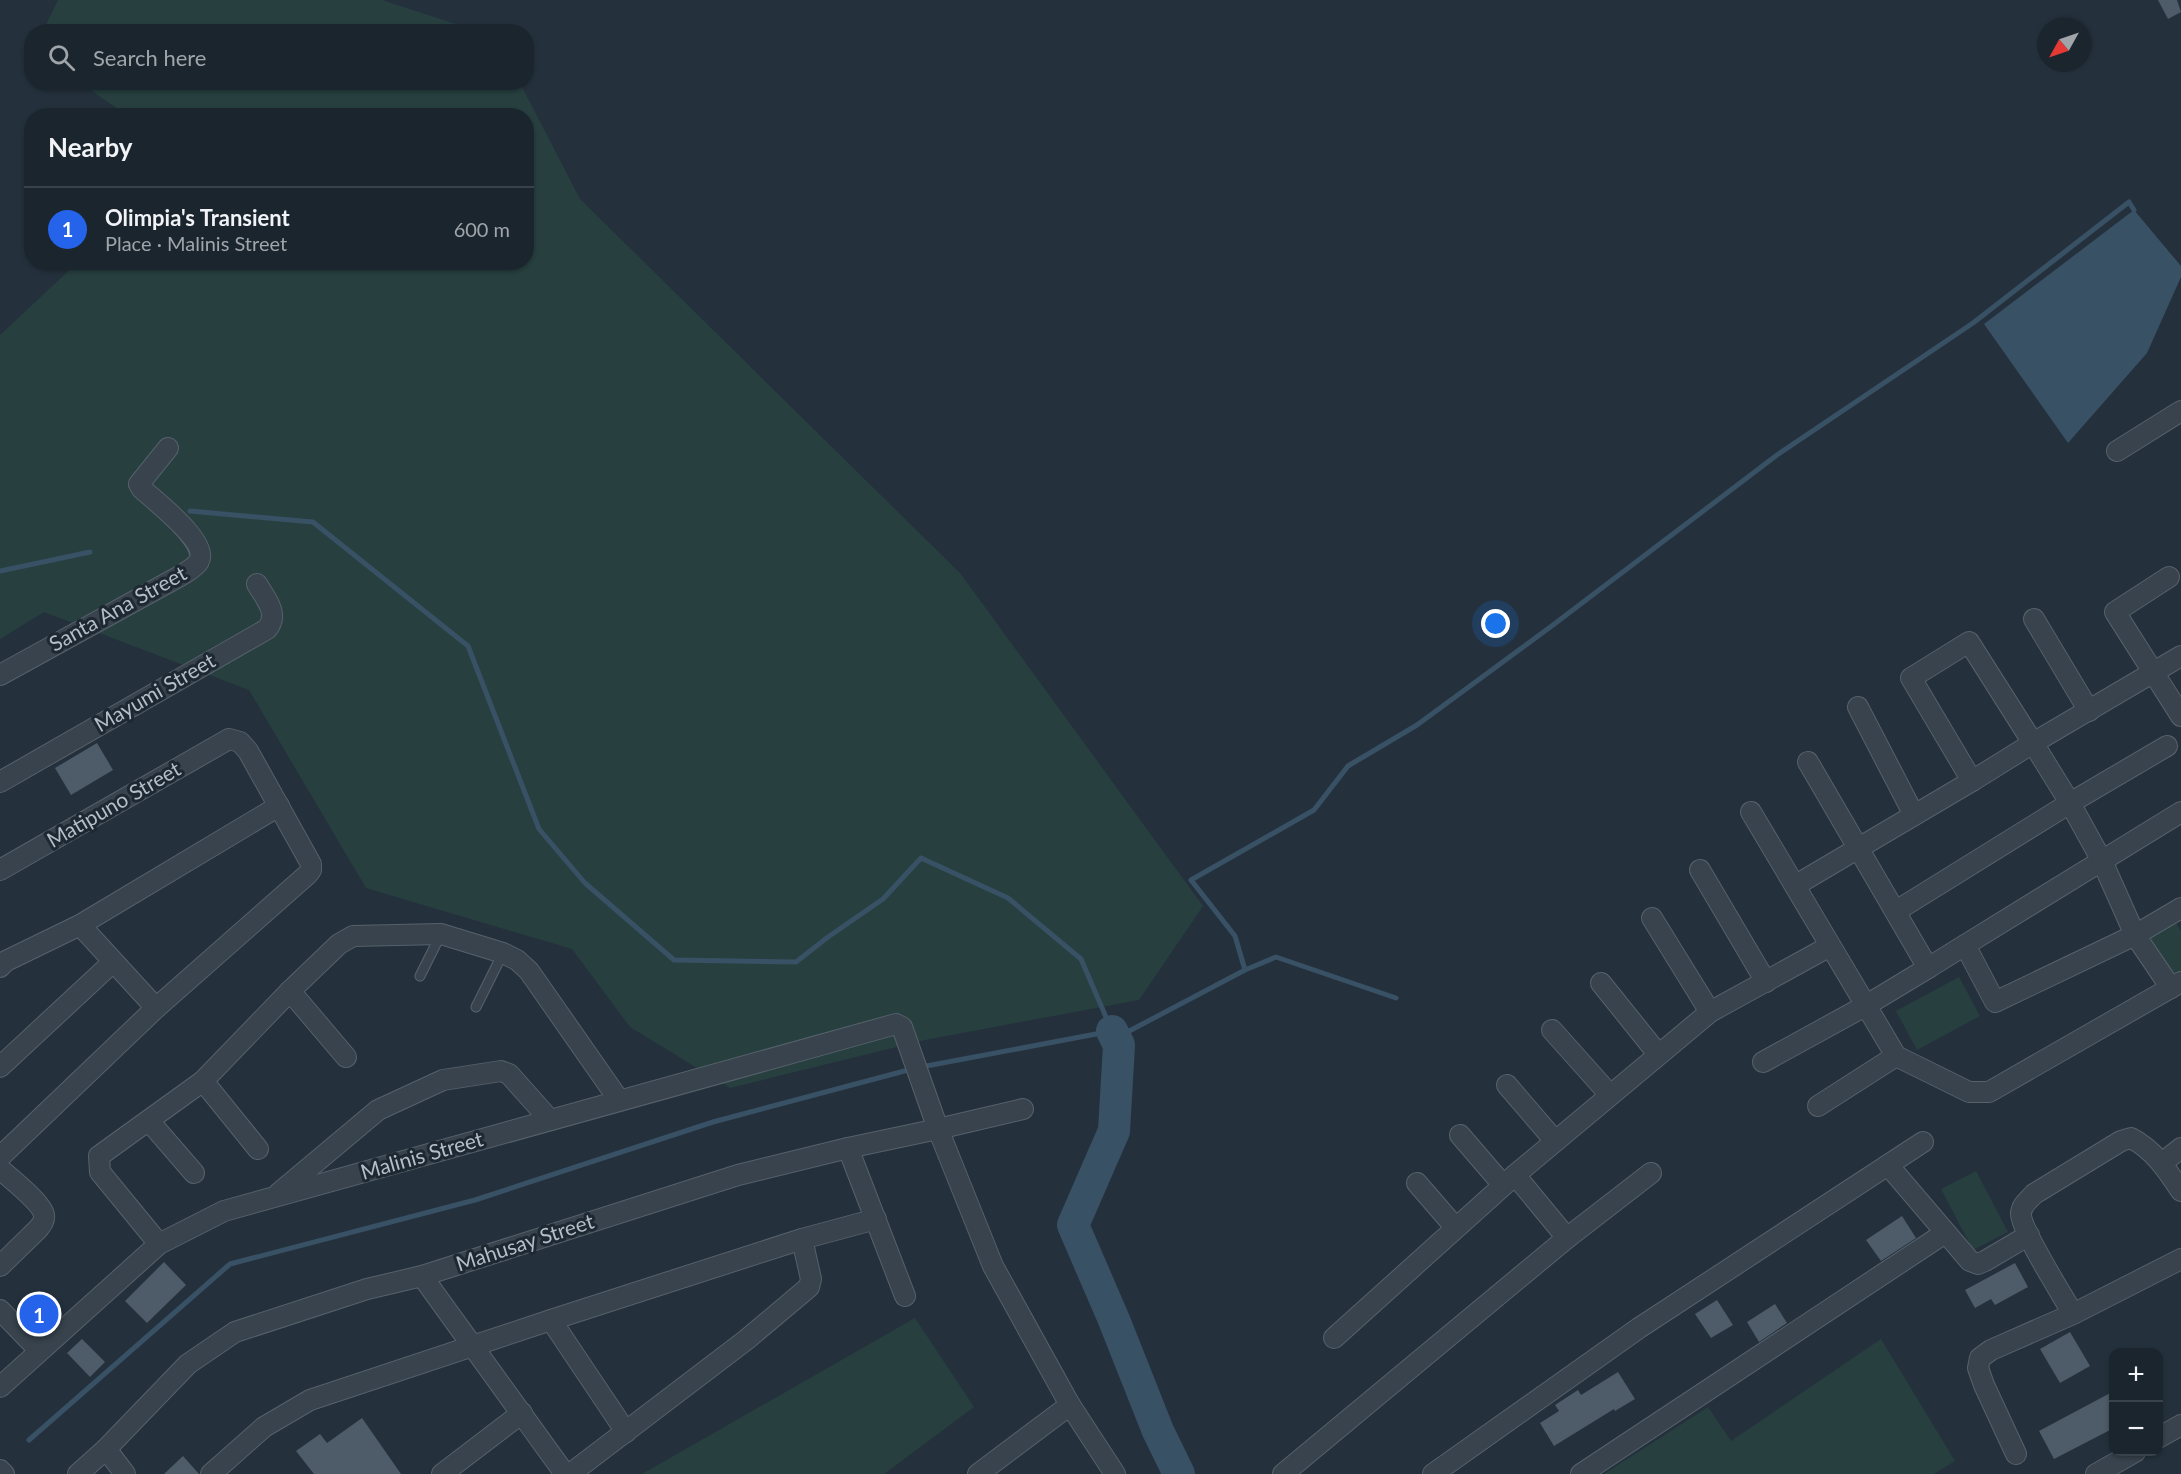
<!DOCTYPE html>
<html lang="en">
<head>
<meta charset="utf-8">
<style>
  body { margin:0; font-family:Lato,sans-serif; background:#242d36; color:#f1f3f6 }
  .controls { position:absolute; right:18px; bottom:18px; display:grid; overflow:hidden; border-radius:12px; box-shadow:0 2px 4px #0004 }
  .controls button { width:54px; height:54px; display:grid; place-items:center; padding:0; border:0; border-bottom:2px solid #39424a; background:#1b252e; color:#f1f3f6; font:30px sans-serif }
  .compass { position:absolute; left:2037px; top:18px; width:54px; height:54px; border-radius:50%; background:#1b252e; box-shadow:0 2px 4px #0004; rotate:230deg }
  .you { position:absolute; left:1496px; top:624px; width:21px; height:21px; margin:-15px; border:4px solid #fff; border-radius:50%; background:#1a73e8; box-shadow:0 0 0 9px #1a73e833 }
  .badge { display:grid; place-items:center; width:39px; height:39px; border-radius:50%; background:#2563eb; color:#fff; font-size:20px; font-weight:700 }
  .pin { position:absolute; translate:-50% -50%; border:3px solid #fff; box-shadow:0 2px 6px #0006 }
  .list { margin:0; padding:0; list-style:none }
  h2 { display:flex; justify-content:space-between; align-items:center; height:78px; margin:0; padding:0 24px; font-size:26px }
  h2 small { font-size:20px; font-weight:400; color:#a0a5aa }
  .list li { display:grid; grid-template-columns:39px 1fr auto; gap:18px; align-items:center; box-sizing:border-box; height:84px; padding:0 24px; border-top:2px solid #39424a }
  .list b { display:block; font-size:22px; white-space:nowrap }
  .list p { margin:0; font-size:20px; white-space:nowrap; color:#a0a5aa }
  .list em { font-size:20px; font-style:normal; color:#a0a5aa }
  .icon { flex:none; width:33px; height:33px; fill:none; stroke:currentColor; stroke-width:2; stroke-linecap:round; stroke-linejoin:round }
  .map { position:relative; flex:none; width:2181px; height:1474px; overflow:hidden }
  .search { position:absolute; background:#1b252e; box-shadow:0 2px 4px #0004; left:24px; top:24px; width:510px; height:66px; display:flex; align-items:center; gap:15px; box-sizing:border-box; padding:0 21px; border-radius:24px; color:#a0a5aa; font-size:22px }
  .panel { position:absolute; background:#1b252e; box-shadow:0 2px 4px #0004; left:24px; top:108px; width:510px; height:162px; border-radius:24px }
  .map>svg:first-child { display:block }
</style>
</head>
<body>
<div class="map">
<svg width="2181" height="1474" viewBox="0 0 2181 1474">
  <rect width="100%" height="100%" fill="#24313d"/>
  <g fill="#273f3f">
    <path d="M58,0H382L477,31H43Z"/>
    <path d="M80,83H520L580,199L960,573L1203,906L1139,1000L925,1040L730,1088L630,1027L572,949L366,888L249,690L44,612L0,639V335L77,263L526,262V116L127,115Z"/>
    <path d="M2174,920L2181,931V977L2176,980L2148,934Z"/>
    <path d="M1959,977L1980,1016L1917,1050L1896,1011Z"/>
    <path d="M1976,1171L2008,1232L1973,1250L1941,1189Z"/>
    <path d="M915,1318L974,1407L884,1474H642Z"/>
    <path d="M1881,1339L1955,1461L1934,1474H1604L1708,1407L1731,1441Z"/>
  </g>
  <path fill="#395165" d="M2134,210L2181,266V277L2147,353L2068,443L1984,324Z"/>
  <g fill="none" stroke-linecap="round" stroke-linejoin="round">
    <g stroke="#395165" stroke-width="5">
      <path d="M190,511L313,522L468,646L539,829L585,883L674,960L796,962L828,937L883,899L921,858L1008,898L1081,959L1112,1031L921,1067"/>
      <path d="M0,571L90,552"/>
      <path d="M1245,970L1276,957L1396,998"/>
      <path d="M1116,1038L1245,970L1235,936L1191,880L1314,810L1348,766L1417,725L1553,625L1777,455L1973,323L2129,202L2134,210"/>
      <path d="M29,1440L230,1264L475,1200L713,1122L912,1069"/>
    </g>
    <path stroke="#395165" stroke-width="32" d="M1112,1031L1119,1045L1114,1131L1073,1225L1114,1320L1158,1431L1179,1474"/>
  </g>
  <g fill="#4d5c68">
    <path d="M2158,0H2177L2181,12L2168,19Z"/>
    <path d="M97,743L113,770L71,795L55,768Z"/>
    <path d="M1902,1216L1916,1238L1881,1261L1866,1240Z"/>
    <path d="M164,1262L186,1285L147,1323L125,1301Z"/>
    <path d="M2015,1263L2028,1287L1995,1305L1991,1299L1975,1308L1965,1290Z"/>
    <path d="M38,1294L58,1315L39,1333L20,1312Z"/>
    <path d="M1717,1300L1733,1325L1711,1338L1695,1314Z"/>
    <path d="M1775,1304L1787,1323L1759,1342L1747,1322Z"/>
    <path d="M2070,1332L2090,1366L2060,1383L2040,1349Z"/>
    <path d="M82,1339L105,1362L90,1377L67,1353Z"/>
    <path d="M1618,1372L1635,1399L1615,1411L1614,1409L1554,1446L1540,1423L1559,1411L1555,1405L1578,1390L1581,1395Z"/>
    <path d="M2114,1391V1428L2054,1459L2039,1431Z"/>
    <path d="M362,1418L401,1474H314L296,1451L320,1434L327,1443Z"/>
    <path d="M183,1456L199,1474H164Z"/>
  </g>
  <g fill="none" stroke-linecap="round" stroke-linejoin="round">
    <g stroke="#56616b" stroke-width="11">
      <g id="lane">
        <path d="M420,976L441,934"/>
        <path d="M476,1007L503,953"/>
      </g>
    </g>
    <g stroke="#56616b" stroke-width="22">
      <g id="street">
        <path d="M2117,451L2181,411"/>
        <path d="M2169,577L2115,612L2181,716"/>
        <path d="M2034,619L2089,711"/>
        <path d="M0,675L180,576C186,572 195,568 199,561C209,542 155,501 142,489L139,484L168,448"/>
        <path d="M1858,707L1914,815"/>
        <path d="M1808,762L1928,968L1965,945"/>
        <path d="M1972,781L1911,678L1969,642L2033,743L2181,656"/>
        <path d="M0,782L267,629C280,614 265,598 257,584"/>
        <path d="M1751,812L1896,1056L1969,1092H1989L2181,982"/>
        <path d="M2181,812L1965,945L1995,1002L2135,935L2181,908"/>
        <path d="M0,870L229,739L240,742L248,751L311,864V870L308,874L156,1008L0,1157"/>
        <path d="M1700,870L1766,982"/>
        <path d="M1796,885L1972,781L2033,743L2070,803L2102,861L2135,935L2171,988"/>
        <path d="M1896,911L2070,803L2167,746"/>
        <path d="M1652,918L1710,1012"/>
        <path d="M80,925L156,1008"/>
        <path d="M0,967L6,961L80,925L279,806"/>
        <path d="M1601,983L1658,1054"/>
        <path d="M290,991L346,1057"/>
        <path d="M1552,1030L1610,1095"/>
        <path d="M1763,1062L1865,1006L1928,968"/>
        <path d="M0,1067L113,962"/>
        <path d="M203,1081L258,1149"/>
        <path d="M1507,1085L1555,1141"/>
        <path d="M1818,1106L1896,1056"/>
        <path d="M149,1121L194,1173"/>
        <path d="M1460,1135L1503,1185"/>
        <path d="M848,1148L905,1296"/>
        <path d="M2162,1163L2181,1148"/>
        <path d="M1888,1165L1970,1261L1978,1264L1985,1261L2029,1235"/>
        <path d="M0,1169C10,1178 42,1203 44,1215C45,1221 41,1225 38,1229L0,1266"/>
        <path d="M1515,1175L1567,1238"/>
        <path d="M1417,1183L1455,1227"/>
        <path d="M279,1193L378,1110L443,1080L501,1071L509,1074L550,1120"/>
        <path d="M159,1244L100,1172L99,1156L203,1081L290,991L339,944L353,936L441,934L503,953L517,960L529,971L619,1100"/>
        <path d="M422,1276L565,1474"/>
        <path d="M0,1310L39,1350"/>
        <path d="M2073,1314C2063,1296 2020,1229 2021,1213C2022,1204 2029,1200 2034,1194L2121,1141L2131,1138C2154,1150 2167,1170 2181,1191"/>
        <path d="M551,1320L626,1432"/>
        <path d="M1334,1338L1515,1175L1710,1012L1830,946"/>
        <path d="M0,1387L159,1244L224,1211L896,1024L902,1027L938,1129L993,1266L1070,1405L1115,1474"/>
        <path d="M2158,1438L2181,1425"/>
        <path d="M106,1449L125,1474"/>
        <path d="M2016,1454L1984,1385L1978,1368L1980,1358L1991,1350L2073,1314L2181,1259"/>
        <path d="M0,1470L4,1474"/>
        <path d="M78,1474L106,1449L188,1364L235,1332L367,1289L422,1276L738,1175L848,1148L938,1129L1023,1109"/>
        <path d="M211,1474L264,1427L310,1400L551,1320L802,1239L876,1219"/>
        <path d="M442,1474L522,1413"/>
        <path d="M570,1474L746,1340L809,1287L811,1279L802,1239"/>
        <path d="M978,1474L1070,1405"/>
        <path d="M1283,1474L1567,1238L1651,1173"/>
        <path d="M1433,1474L1639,1328L1923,1142"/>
        <path d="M1581,1474L1945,1233"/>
        <path d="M2096,1474L2135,1452"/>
      </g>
    </g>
    <use href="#lane" stroke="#38434d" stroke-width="9"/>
    <use href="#street" stroke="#38434d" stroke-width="20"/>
  </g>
  <g text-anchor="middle" stroke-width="6" stroke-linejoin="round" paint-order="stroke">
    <g font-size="21" fill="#b4bec8" stroke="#1d2832">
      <text transform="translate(118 609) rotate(-29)" y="7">Santa Ana Street</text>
      <text transform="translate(155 693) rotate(-30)" y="7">Mayumi Street</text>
      <text transform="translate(114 805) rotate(-30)" y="7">Matipuno Street</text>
      <text transform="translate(422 1156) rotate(-16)" y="7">Malinis Street</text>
      <text transform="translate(525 1243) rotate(-18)" y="7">Mahusay Street</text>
    </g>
  </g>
</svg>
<div class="controls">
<button>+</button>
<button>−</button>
</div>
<svg class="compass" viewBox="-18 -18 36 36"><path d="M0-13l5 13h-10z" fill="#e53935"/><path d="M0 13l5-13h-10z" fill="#a0a5aa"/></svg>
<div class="you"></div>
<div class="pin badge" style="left:39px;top:1314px">1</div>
<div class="search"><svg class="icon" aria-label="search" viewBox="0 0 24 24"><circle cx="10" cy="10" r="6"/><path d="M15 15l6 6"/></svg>Search here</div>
<section class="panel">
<h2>Nearby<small></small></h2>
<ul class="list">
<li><span class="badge">1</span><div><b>Olimpia's Transient</b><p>Place · Malinis Street</p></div><em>600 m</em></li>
</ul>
</section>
</div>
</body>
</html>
